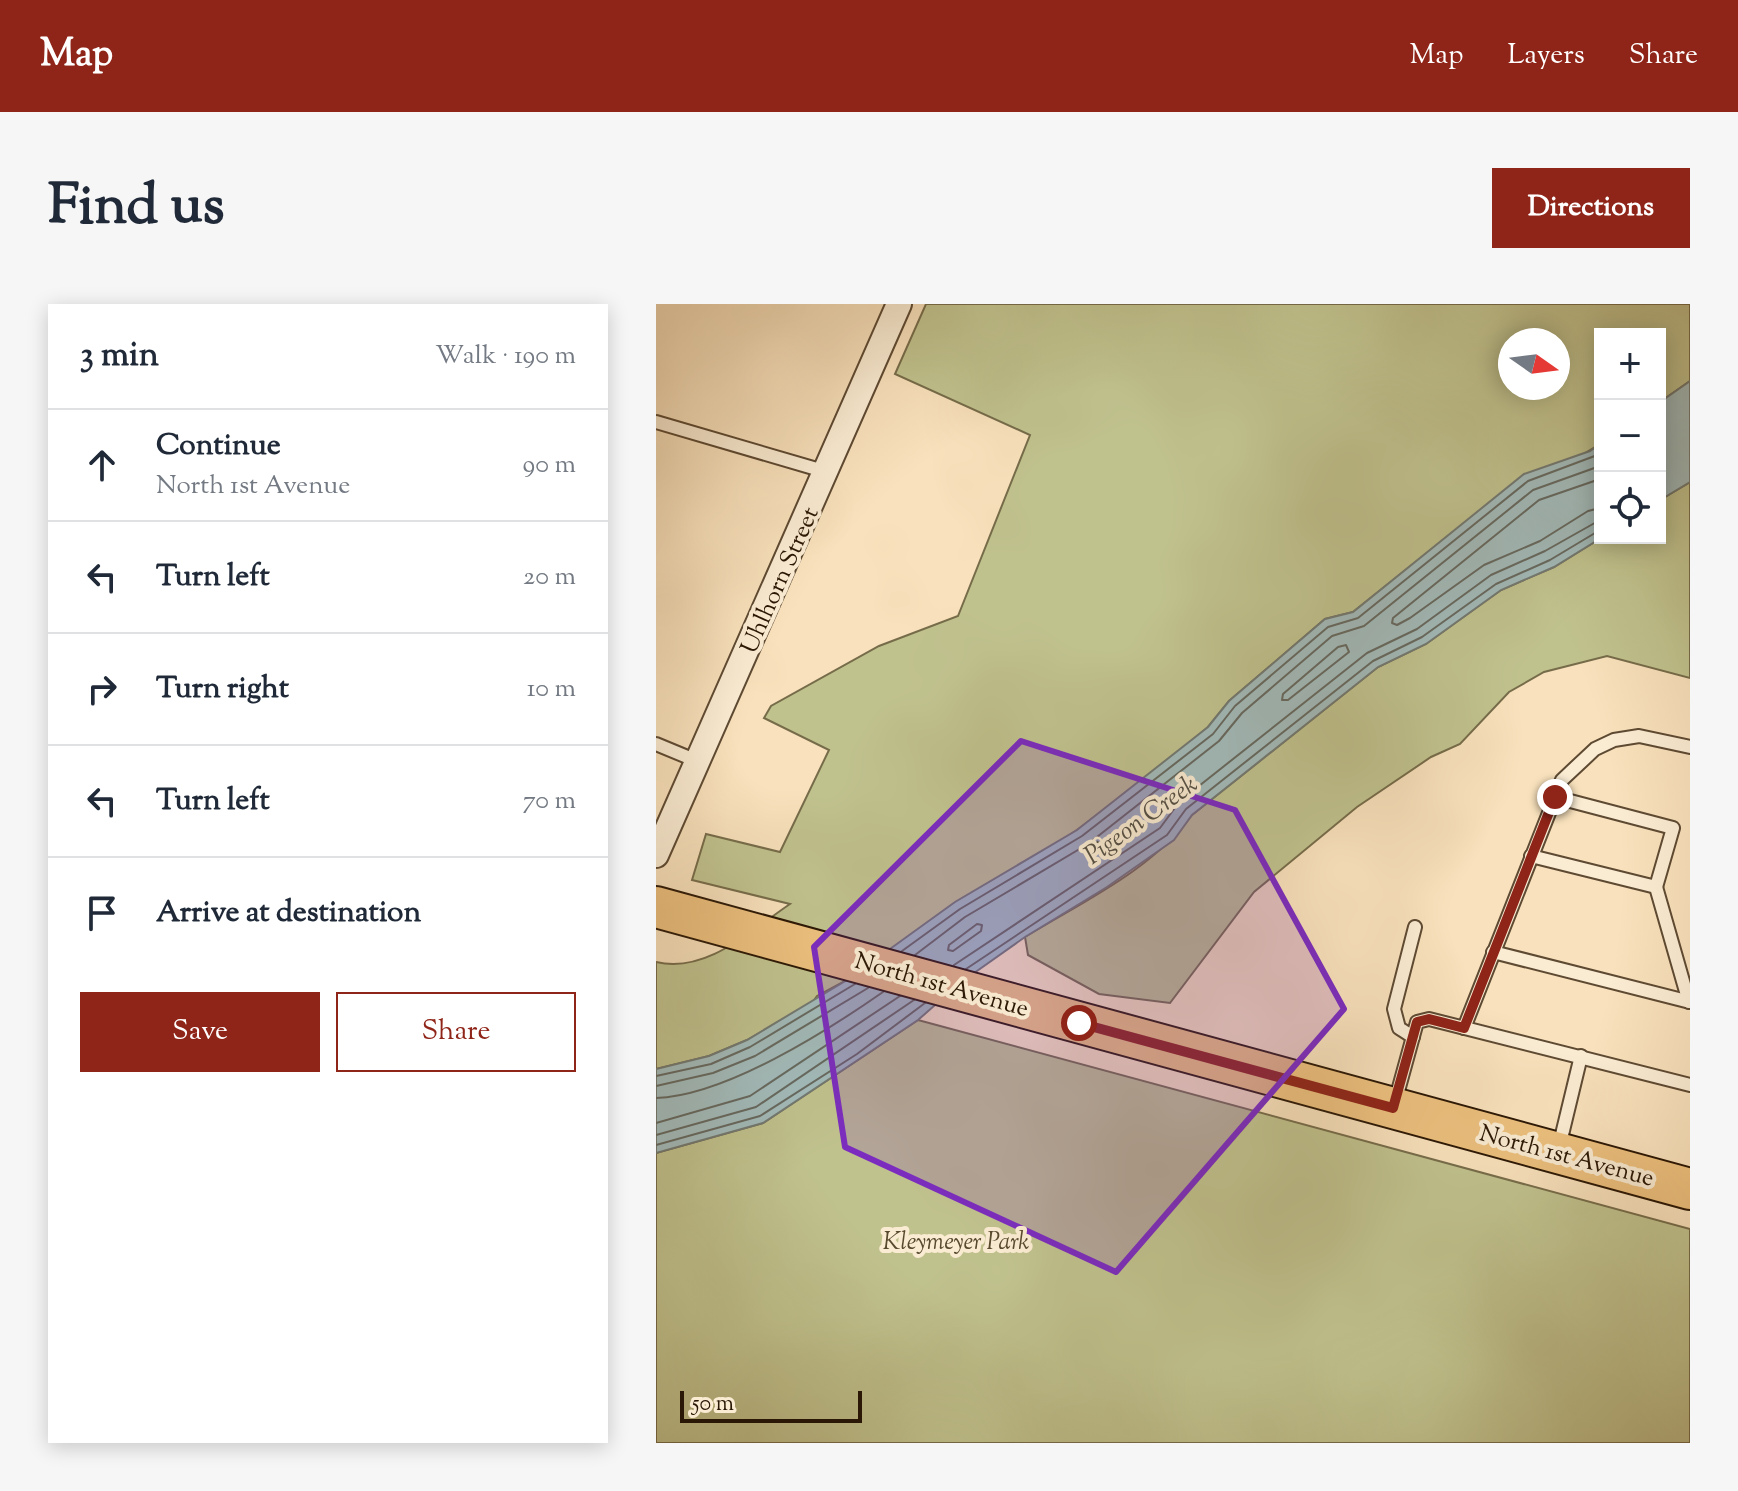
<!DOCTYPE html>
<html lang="en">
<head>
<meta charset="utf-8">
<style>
  body { margin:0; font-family:"Sorts Mill Goudy",serif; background:#f6f6f7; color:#1f2937 }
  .controls { position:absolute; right:24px; top:24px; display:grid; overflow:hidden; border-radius:0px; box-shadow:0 4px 20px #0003 }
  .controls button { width:72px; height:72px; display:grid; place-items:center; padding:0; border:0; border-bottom:2px solid #e0e1e3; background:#fff; color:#1f2937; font:40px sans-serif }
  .compass { position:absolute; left:842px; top:24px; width:72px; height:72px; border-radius:50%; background:#fff; box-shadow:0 4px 20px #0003; rotate:104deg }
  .scale { position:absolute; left:24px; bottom:20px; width:182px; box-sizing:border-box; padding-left:8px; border:4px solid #2b1705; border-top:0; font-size:22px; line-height:28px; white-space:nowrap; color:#2b1705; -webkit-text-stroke:6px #faecd3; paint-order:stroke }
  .stop { position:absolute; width:24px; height:24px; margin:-18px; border:6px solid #8f2418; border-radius:50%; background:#fff }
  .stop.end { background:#8f2418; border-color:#fff; box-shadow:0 2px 8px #0008 }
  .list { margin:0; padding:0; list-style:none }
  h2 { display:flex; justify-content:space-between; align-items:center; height:104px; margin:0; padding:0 32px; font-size:34px }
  h2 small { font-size:26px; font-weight:400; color:#747a83 }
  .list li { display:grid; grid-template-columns:52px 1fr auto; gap:24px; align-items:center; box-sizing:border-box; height:112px; padding:0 32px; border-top:2px solid #e0e1e3 }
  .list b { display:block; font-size:30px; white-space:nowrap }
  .list p { margin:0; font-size:26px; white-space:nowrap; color:#747a83 }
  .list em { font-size:26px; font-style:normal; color:#747a83 }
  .actions { display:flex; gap:16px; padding:24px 32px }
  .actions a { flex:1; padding:18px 0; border:2px solid #8f2418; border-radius:0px; text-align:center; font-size:28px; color:#8f2418 }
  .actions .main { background:#8f2418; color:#fff }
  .icon { flex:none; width:44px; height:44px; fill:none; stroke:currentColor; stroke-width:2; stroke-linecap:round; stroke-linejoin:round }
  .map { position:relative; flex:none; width:1034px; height:1139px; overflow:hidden; border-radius:0px }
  header { display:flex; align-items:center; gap:48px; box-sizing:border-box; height:112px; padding:0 40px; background:#8f2418; color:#fff }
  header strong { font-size:38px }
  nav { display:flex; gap:44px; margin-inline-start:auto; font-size:28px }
  .intro { display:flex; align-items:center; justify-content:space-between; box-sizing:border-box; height:192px; padding:0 48px }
  h1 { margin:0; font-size:56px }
  .button { padding:20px 36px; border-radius:0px; background:#8f2418; color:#fff; font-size:28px; font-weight:700 }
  main { display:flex; gap:48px; padding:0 48px }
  aside { flex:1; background:#fff; border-radius:0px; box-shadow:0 4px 20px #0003 }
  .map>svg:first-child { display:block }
</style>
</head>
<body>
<header>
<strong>Map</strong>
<nav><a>Map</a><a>Layers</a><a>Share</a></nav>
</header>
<div class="intro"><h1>Find us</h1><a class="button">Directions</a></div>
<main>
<aside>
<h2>3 min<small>Walk · 190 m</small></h2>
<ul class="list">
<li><svg class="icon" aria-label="ahead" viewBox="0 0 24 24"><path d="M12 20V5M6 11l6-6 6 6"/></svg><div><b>Continue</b><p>North 1st Avenue</p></div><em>90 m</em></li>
<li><svg class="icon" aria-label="left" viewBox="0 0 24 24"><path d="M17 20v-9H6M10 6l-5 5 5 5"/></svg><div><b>Turn left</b></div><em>20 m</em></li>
<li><svg class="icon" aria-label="right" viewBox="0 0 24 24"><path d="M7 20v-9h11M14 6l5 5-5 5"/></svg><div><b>Turn right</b></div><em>10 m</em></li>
<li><svg class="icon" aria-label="left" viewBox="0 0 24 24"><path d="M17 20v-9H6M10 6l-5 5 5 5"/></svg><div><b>Turn left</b></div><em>70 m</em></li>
<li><svg class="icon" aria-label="arrive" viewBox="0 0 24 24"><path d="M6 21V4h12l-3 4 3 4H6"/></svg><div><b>Arrive at destination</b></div></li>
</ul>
<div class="actions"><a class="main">Save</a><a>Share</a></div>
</aside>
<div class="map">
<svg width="1034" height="1139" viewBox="0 0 1034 1139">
  <rect width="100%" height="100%" fill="#f8e1bc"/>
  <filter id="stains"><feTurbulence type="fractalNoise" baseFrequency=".0025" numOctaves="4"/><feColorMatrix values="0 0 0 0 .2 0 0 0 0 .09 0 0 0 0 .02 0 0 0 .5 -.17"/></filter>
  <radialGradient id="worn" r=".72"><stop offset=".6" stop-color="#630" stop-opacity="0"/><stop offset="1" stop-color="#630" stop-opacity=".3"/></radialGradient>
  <g fill="#c0c28e" stroke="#766c4a" stroke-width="2" fill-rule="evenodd">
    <path d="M270,0H1034V77L1004,98V30H944V140L791,233L697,308L669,315L573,397L552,423L502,465L421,526L191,676L161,692L156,699L91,736L53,752L0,765V658C50,670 94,627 134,600L36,576L50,530L124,548L173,446L108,414L115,402L223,342L302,312L374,131L239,70ZM854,36H902V84H854Z"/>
    <path d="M1034,178V374L951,352L888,368L853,388L804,440L775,453L701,503L598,588L514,699L443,690L372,651L369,633C426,598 496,566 536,511L722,363L770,340L845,286L898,263L945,234H1004V196Z"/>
    <path d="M262,716L1034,925V1139H0V849L107,819Z"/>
  </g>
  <g fill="#a2bbbb" stroke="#727972" stroke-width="2">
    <path d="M1034,77V178L1004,196V98Z"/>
    <path d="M944,140L945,234L898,263L845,286L770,340L722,363L536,511L518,536L451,583L369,633L304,679L262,716L107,819L0,849V765L53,752L91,736L191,676L299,598L421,526L552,423L573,397L669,315L697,308L868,170L934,147Z"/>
  </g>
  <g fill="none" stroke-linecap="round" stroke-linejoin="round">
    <g stroke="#666960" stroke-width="2">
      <path d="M944,175L883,196L737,314L736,319L741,321L754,314L828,261L884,237L932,207L944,204"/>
      <path d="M690,341L693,348L632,396H626L627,390L682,343Z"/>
      <path d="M321,620L326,621L325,627L297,647L292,646L293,641Z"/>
      <path d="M246,647L304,605L426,532L557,430L579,402L672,323L702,314L872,177L944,150"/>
      <path d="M259,651L309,613L432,540L563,437L586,409L676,332L708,322L877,186L944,162"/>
      <path d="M298,661L504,524L524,497L711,349L761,325L835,271L889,247L944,216"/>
      <path d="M310,665L511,531L530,505L717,357L766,333L840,280L894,256L944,226"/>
      <path d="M0,772L55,760L94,743L199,680"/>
      <path d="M0,782L57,769L99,752L212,684"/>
      <path d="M0,794C69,792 171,727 227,688"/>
      <path d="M0,819L94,792L244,692"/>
      <path d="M0,831L100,803L258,696"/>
      <path d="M0,841L104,812L201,750L269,699"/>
    </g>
    <g stroke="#5e4a33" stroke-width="16">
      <g id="service">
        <path d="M0,118L171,168"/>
        <path d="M0,440L41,457"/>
        <path d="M875,552L1000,583L1017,524L899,493"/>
        <path d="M1000,583L1033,698"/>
        <path d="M837,648L1034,698"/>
        <path d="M808,724L906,476L939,445L958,436L983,432L1034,443"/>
        <path d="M757,733L743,724L738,705L759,623"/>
        <path d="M739,798L761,718L773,715L1034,781"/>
        <path d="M903,843L925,752"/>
      </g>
    </g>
    <g stroke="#5e4a33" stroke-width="28">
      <path id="minor" d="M0,551L243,0"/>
    </g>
    <g stroke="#2b1705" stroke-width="44">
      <path id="primary" d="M0,603L1034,885"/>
    </g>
    <use href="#service" stroke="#faecd3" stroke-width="12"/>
    <use href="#minor" stroke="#faecd3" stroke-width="24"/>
    <use href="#primary" stroke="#ecc07e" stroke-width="40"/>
  </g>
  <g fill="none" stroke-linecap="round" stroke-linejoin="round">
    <path stroke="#8f2418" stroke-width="10" d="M423,719L737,804L761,718L773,715L808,724L899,493"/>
  </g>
  <path fill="#7b2cbf" fill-opacity="0.2" stroke="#7b2cbf" stroke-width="6" stroke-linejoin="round" d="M365,437L579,506L688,705L460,968L189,843L158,643Z"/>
  <g text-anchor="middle" stroke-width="8" stroke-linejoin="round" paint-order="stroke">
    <g font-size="24" fill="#2b1705" stroke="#faecd3">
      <text transform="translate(123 276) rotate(-66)" y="8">Uhlhorn Street</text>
      <text transform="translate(286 680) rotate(16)" y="8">North 1st Avenue</text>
      <text transform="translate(911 851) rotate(15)" y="8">North 1st Avenue</text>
    </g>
    <g font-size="24" font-style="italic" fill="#584a2e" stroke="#faecd3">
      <text x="300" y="945">Kleymeyer Park</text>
    </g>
    <g font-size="26" font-style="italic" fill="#555045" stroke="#faecd3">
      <text transform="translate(484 515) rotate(-36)" y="9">Pigeon Creek</text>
    </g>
  </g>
  <rect width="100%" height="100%" filter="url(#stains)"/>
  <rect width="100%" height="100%" fill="url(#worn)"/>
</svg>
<div class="controls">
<button>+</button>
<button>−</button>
<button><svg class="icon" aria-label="locate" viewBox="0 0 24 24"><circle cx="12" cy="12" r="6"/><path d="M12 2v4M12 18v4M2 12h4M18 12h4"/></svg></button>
</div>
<svg class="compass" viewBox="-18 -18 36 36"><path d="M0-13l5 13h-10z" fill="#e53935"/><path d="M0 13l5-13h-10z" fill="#747a83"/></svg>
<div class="scale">50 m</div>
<div class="stop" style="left:423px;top:719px"></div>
<div class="stop end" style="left:899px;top:493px"></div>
</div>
</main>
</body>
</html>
